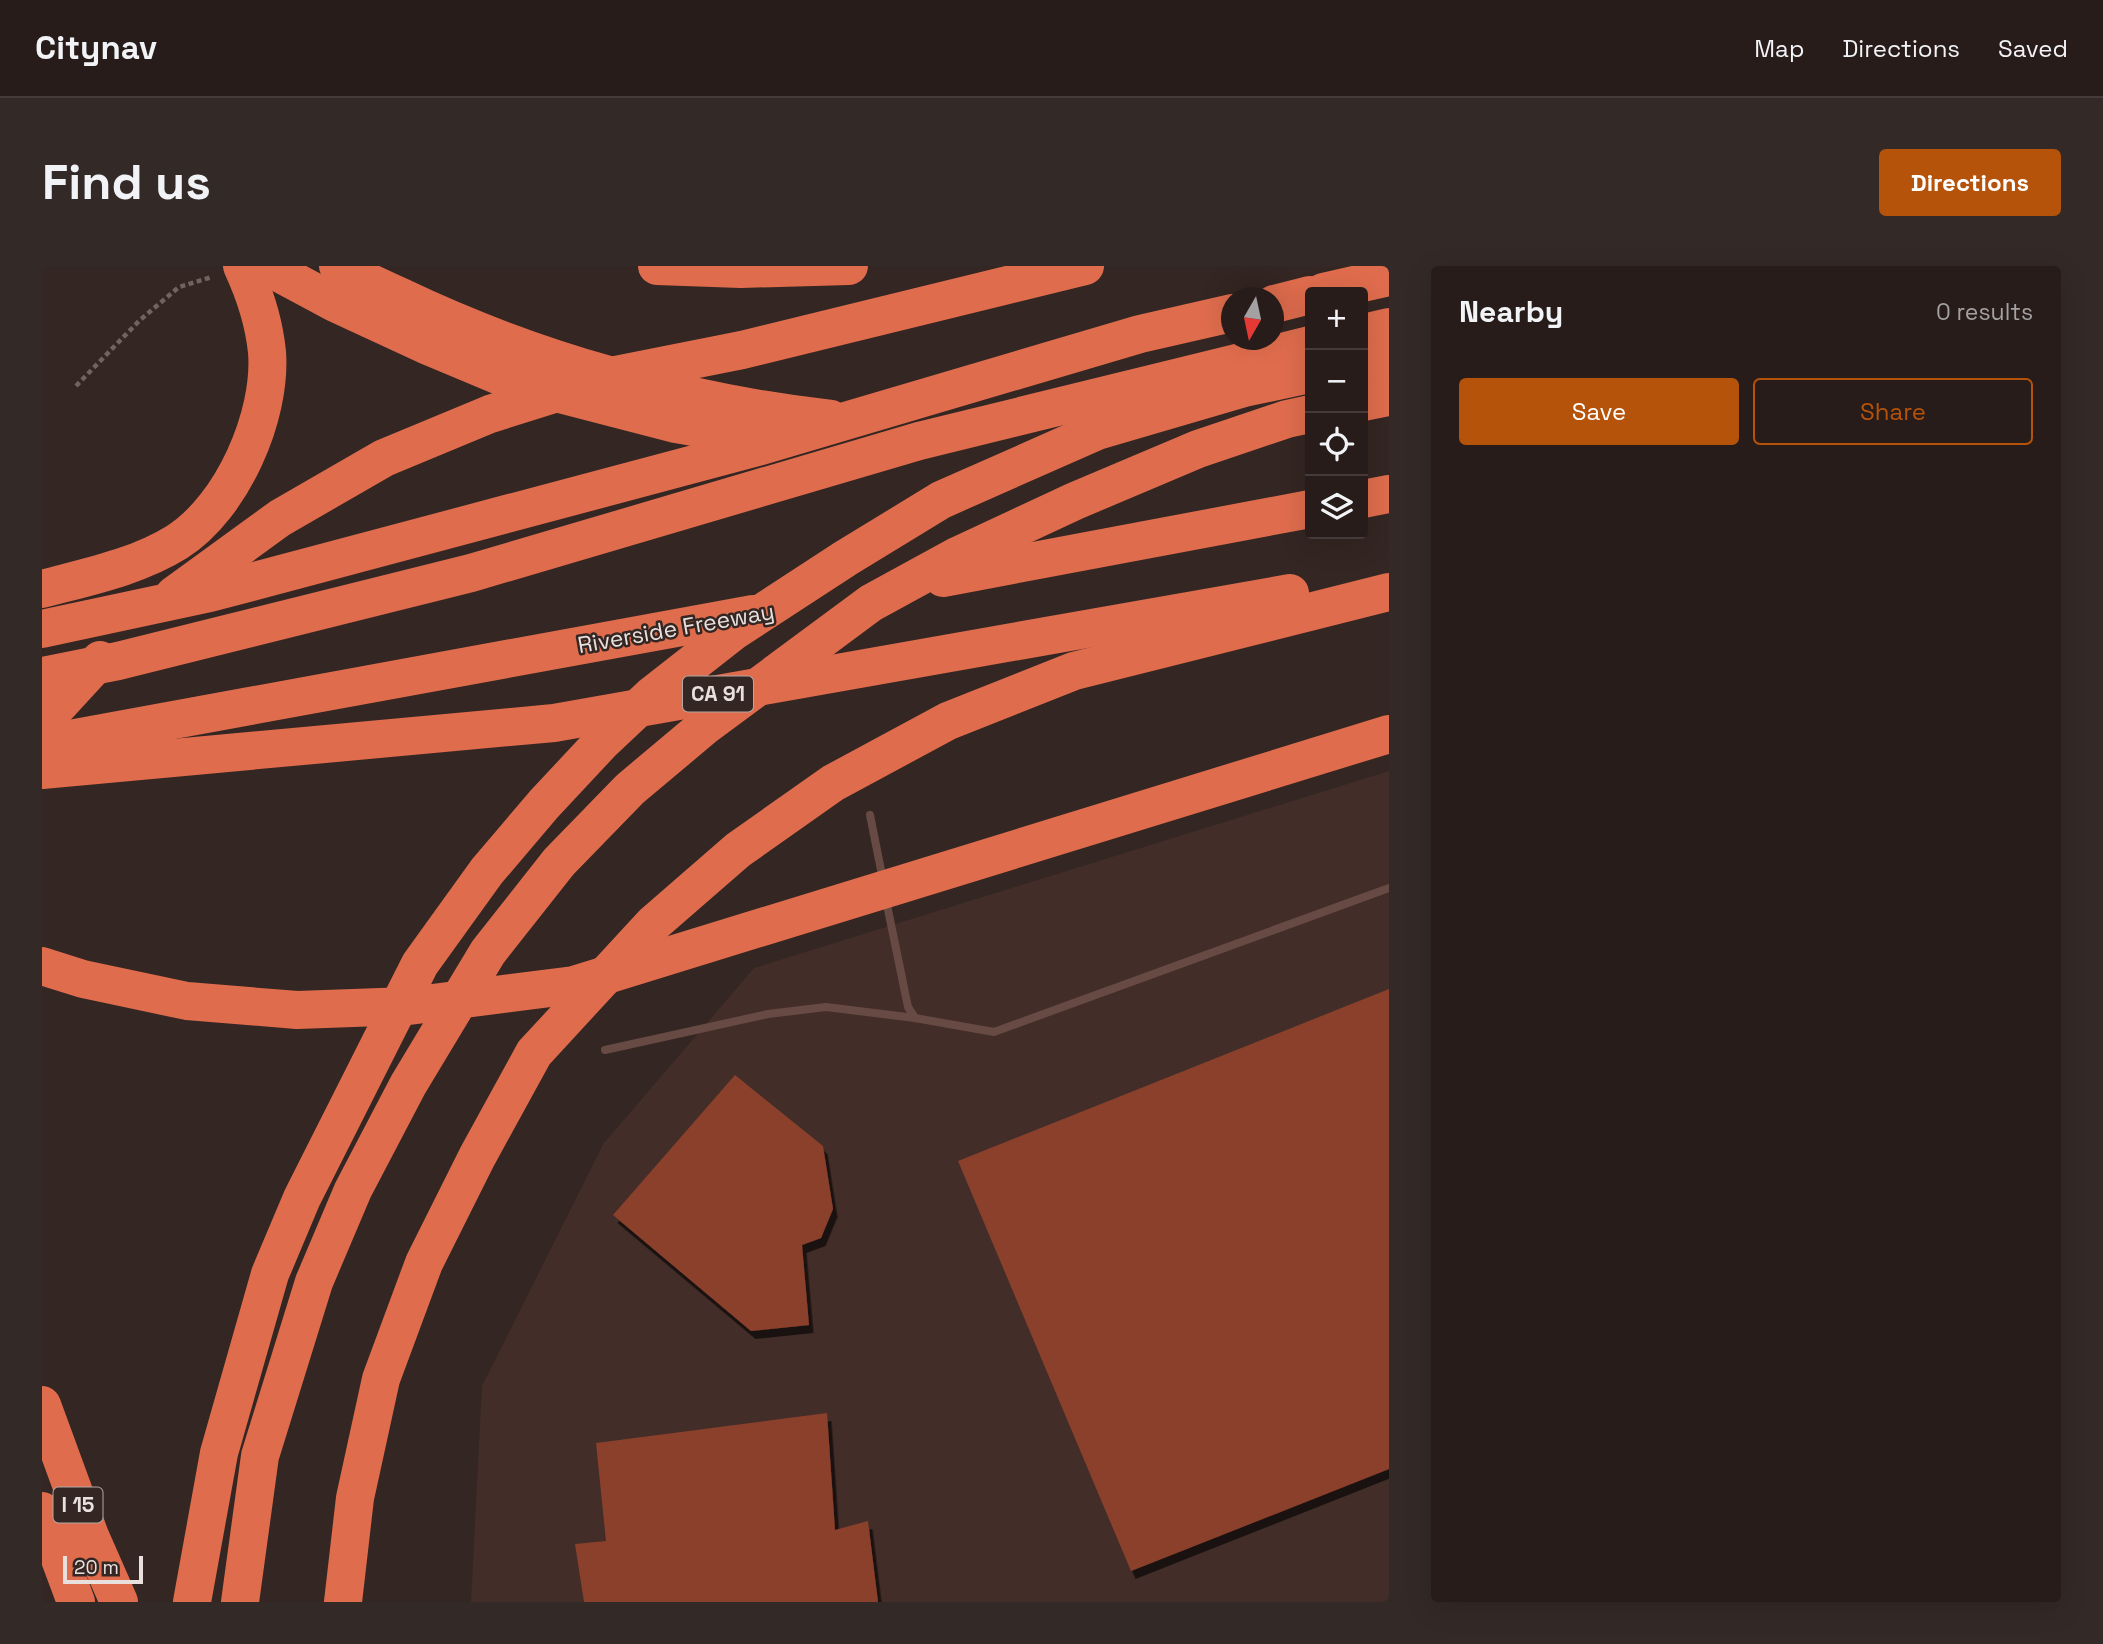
<!DOCTYPE html>
<html lang="en">
<head>
<meta charset="utf-8">
<style>
  body { margin:0; font-family:"Space Grotesk",sans-serif; background:#332927; color:#f1f3f6 }
  .controls { position:absolute; right:21px; top:21px; display:grid; overflow:hidden; border-radius:7px; box-shadow:0 7px 28px #0002 }
  .controls button { width:63px; height:63px; display:grid; place-items:center; padding:0; border:0; border-bottom:2px solid #433a39; background:#271c1a; color:#f1f3f6; font:35px sans-serif }
  .compass { position:absolute; left:1179px; top:21px; width:63px; height:63px; border-radius:50%; background:#271c1a; box-shadow:0 7px 28px #0002; rotate:189deg }
  .scale { position:absolute; left:21px; bottom:18px; width:80px; box-sizing:border-box; padding-left:7px; border:4px solid #e9e0dd; border-top:0; font-size:19px; line-height:24px; white-space:nowrap; color:#e9e0dd; -webkit-text-stroke:5px #342622; paint-order:stroke }
  .list { margin:0; padding:0; list-style:none }
  h2 { display:flex; justify-content:space-between; align-items:center; height:91px; margin:0; padding:0 28px; font-size:30px }
  h2 small { font-size:23px; font-weight:400; color:#a4a1a2 }
  .actions { display:flex; gap:14px; padding:21px 28px }
  .actions a { flex:1; padding:16px 0; border:2px solid #b45309; border-radius:7px; text-align:center; font-size:24px; color:#b45309 }
  .actions .main { background:#b45309; color:#fff }
  .icon { flex:none; width:38px; height:38px; fill:none; stroke:currentColor; stroke-width:2; stroke-linecap:round; stroke-linejoin:round }
  .map { position:relative; flex:none; width:1347px; height:1336px; overflow:hidden; border-radius:7px }
  header { display:flex; align-items:center; gap:42px; box-sizing:border-box; height:98px; padding:0 35px; background:#271c1a; border-bottom:2px solid #433a39 }
  header strong { font-size:33px }
  nav { display:flex; gap:38px; margin-inline-start:auto; font-size:24px }
  .intro { display:flex; align-items:center; justify-content:space-between; box-sizing:border-box; height:168px; padding:0 42px }
  h1 { margin:0; font-size:49px }
  .button { padding:18px 32px; border-radius:7px; background:#b45309; color:#fff; font-size:24px; font-weight:700 }
  main { display:flex; gap:42px; padding:0 42px }
  aside { flex:1; background:#271c1a; border-radius:7px; box-shadow:0 7px 28px #0002 }
  .map>svg:first-child { display:block }
</style>
</head>
<body>
<header>
<strong>Citynav</strong>
<nav><a>Map</a><a>Directions</a><a>Saved</a></nav>
</header>
<div class="intro"><h1>Find us</h1><a class="button">Directions</a></div>
<main>
<div class="map">
<svg width="1347" height="1336" viewBox="0 0 1347 1336">
  <defs>
    <filter id="shadow"><feDropShadow dx="4.5" dy="8" stdDeviation="0" flood-color="#0009"/></filter>
  </defs>
  <rect width="100%" height="100%" fill="#342622"/>
  <path fill="#422d28" d="M1347,505V1336H429L440,1120L562,877L712,702Z"/>
  <g fill="none" stroke-linecap="round" stroke-linejoin="round">
    <g stroke="#684a44" stroke-width="8">
      <path d="M828,549L841,614"/>
      <path d="M844,634L866,741L873,752"/>
      <path d="M563,784L726,748L784,741L873,752L952,766L1347,622"/>
    </g>
  </g>
  <g fill="#8a402c" filter="url(#shadow)">
    <path d="M1347,723V1203L1089,1305L916,895Z"/>
    <path d="M693,809L781,880L791,943L779,972L760,979L767,1059L709,1065L571,949Z"/>
    <path d="M785,1147L793,1264L826,1255L836,1336H542L533,1278L564,1275L554,1177Z"/>
  </g>
  <g fill="none" stroke-linecap="round" stroke-linejoin="round">
    <path stroke="#706460" stroke-width="4.5" stroke-dasharray="5 3.5" stroke-linecap="butt" d="M34,120L97,55L137,21L170,11"/>
    <g stroke="#df6c4d" stroke-width="38">
      <path d="M224,0L293,37L386,80L472,116L634,158L721,173"/>
      <path d="M296,0C316,12 338,21 359,31C493,95 641,136 789,153"/>
      <path d="M615,0L699,3L807,0"/>
      <path d="M1281,26L1347,11"/>
      <path d="M1232,38L1268,29"/>
      <path d="M1321,67L1347,61"/>
      <path d="M1321,98L1347,93"/>
      <path d="M1321,136L1347,131"/>
      <path d="M1321,233L1347,228"/>
      <path d="M901,312L1268,243"/>
      <path d="M0,323C45,311 95,301 135,276C190,241 230,150 225,86C222,56 213,28 200,0"/>
      <path d="M132,329L238,252L342,192L448,148L569,110L700,84L1043,0"/>
      <path d="M0,363L168,327L712,182L1098,68L1190,47"/>
      <path d="M0,410L76,395L429,307L877,175L1268,79"/>
      <path d="M0,457L58,394"/>
      <path d="M0,478L711,348"/>
      <path d="M0,504L512,457L1248,327"/>
      <path d="M0,700L41,713L145,735L255,744L367,740L532,719L1347,468"/>
      <path d="M0,1139L48,1270L77,1336"/>
      <path d="M0,1245L34,1336"/>
      <path d="M150,1336L177,1187L228,1008L260,932L378,698L445,605L502,538L559,477L609,430L692,365L804,292L899,234L1055,165L1202,122L1268,108"/>
      <path d="M198,1336L218,1190L272,1016L311,924L366,819L446,686L517,596L588,523L663,460L829,337L915,290L1033,235L1156,183L1245,153L1268,148"/>
      <path d="M301,1336L313,1232L339,1113L382,997L435,891L492,787L612,657L696,584L791,517L906,455L1032,405L1347,326"/>
    </g>
  </g>
  <g text-anchor="middle" stroke-width="5" stroke-linejoin="round" paint-order="stroke">
    <g fill="#342622" stroke="#b3a8a5" stroke-width="2">
      <rect x="641" y="410.5" width="70" height="35" rx="5"/>
      <rect x="11.5" y="1221.5" width="49" height="35" rx="5"/>
    </g>
    <g font-size="21" font-weight="bold" fill="#e9e0dd">
      <text x="676" y="435">CA 91</text>
      <text x="36" y="1246">I 15</text>
    </g>
    <g font-size="23" fill="#e9e0dd" stroke="#342622">
      <text transform="translate(634 362) rotate(-10)" y="8">Riverside Freeway</text>
    </g>
  </g>
</svg>
<div class="controls">
<button>+</button>
<button>−</button>
<button><svg class="icon" aria-label="locate" viewBox="0 0 24 24"><circle cx="12" cy="12" r="6"/><path d="M12 2v4M12 18v4M2 12h4M18 12h4"/></svg></button>
<button><svg class="icon" aria-label="layers" viewBox="0 0 24 24"><path d="M12 4l9 5-9 5-9-5zM3 14l9 5 9-5"/></svg></button>
</div>
<svg class="compass" viewBox="-18 -18 36 36"><path d="M0-13l5 13h-10z" fill="#e53935"/><path d="M0 13l5-13h-10z" fill="#a4a1a2"/></svg>
<div class="scale">20 m</div>
</div>
<aside>
<h2>Nearby<small>0 results</small></h2>
<ul class="list">
</ul>
<div class="actions"><a class="main">Save</a><a>Share</a></div>
</aside>
</main>
</body>
</html>
